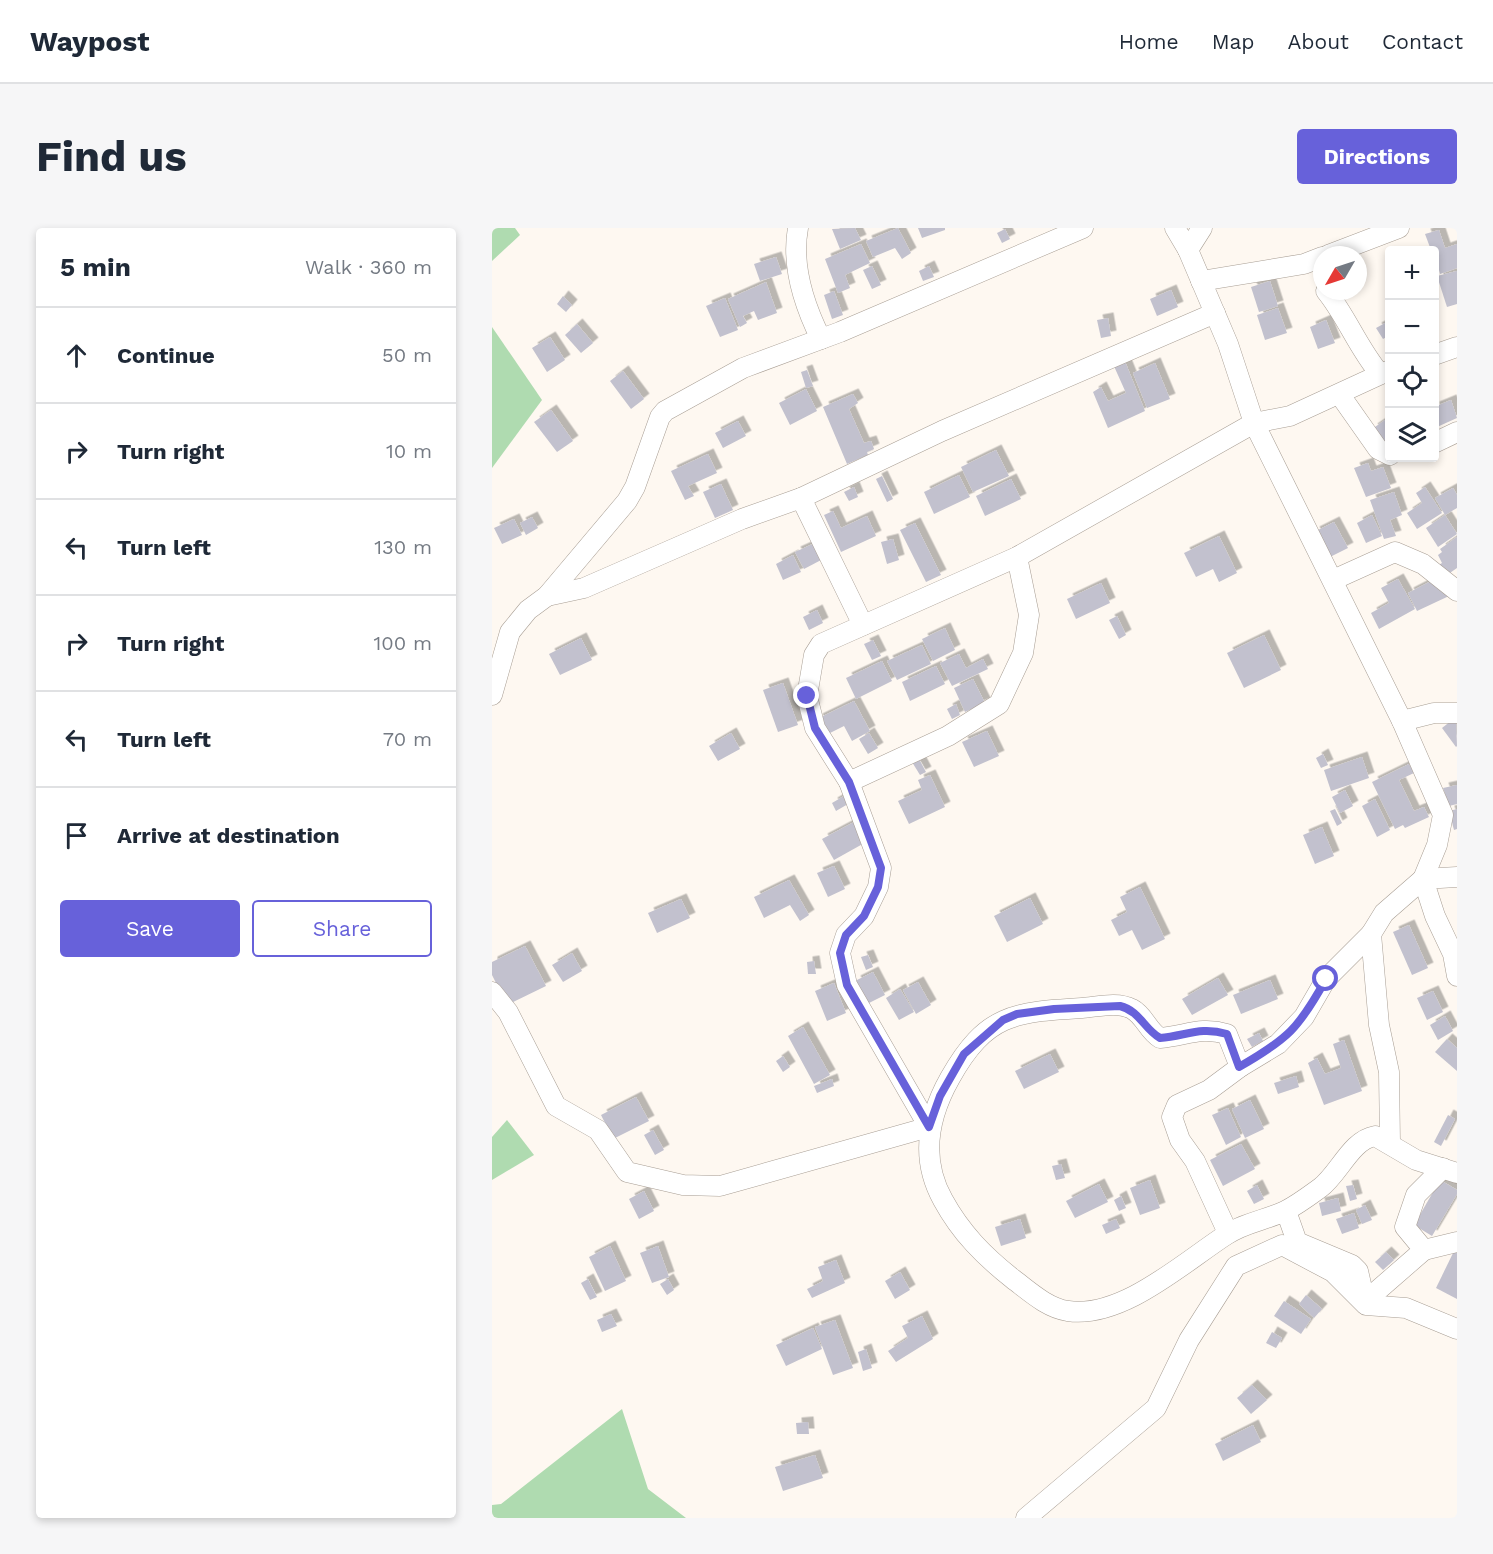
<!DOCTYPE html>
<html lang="en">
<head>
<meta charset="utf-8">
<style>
  body { margin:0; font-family:"Work Sans",sans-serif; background:#f6f6f7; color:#1f2937 }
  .controls { position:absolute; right:18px; top:18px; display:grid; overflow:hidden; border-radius:6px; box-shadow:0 3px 9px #0003 }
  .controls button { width:54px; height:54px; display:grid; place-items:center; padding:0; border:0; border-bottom:2px solid #e0e1e3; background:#fff; color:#1f2937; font:30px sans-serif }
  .compass { position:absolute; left:821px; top:18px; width:54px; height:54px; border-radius:50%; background:#fff; box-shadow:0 3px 9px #0003; rotate:231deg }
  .stop { position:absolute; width:18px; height:18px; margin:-14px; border:4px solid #6761da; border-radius:50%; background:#fff }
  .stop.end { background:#6761da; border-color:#fff; box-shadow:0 2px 6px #0008 }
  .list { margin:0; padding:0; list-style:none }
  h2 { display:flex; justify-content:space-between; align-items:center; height:78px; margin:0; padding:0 24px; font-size:26px }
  h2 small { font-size:20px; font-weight:400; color:#747a83 }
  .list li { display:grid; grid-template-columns:39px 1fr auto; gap:18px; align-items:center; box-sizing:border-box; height:96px; padding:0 24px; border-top:2px solid #e0e1e3 }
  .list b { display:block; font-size:22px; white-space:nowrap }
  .list em { font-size:20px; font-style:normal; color:#747a83 }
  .actions { display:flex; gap:12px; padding:18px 24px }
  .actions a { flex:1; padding:14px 0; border:2px solid #6761da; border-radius:6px; text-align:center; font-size:21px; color:#6761da }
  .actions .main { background:#6761da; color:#fff }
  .icon { flex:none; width:33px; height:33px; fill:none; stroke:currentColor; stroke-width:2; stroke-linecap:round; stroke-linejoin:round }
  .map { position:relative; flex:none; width:965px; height:1290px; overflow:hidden; border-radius:6px }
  header { display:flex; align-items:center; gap:36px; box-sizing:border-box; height:84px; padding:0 30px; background:#fff; border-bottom:2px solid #e0e1e3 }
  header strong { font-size:28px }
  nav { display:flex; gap:33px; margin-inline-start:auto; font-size:21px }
  .intro { display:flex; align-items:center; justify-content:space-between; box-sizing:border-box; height:144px; padding:0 36px }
  h1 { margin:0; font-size:42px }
  .button { padding:15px 27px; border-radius:6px; background:#6761da; color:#fff; font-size:21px; font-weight:700 }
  main { display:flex; gap:36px; padding:0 36px }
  aside { flex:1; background:#fff; border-radius:6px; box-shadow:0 3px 9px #0003 }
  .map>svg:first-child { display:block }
</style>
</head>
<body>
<header>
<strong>Waypost</strong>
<nav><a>Home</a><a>Map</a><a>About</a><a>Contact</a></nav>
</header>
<div class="intro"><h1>Find us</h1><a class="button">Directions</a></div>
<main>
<aside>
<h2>5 min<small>Walk · 360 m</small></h2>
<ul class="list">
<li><svg class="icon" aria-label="ahead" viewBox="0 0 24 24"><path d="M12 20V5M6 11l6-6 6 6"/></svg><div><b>Continue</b></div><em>50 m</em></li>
<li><svg class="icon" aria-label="right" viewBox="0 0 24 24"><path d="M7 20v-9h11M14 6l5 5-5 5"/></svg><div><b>Turn right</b></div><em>10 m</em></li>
<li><svg class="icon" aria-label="left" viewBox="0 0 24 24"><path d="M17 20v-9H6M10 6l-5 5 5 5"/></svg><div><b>Turn left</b></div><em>130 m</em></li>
<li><svg class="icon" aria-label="right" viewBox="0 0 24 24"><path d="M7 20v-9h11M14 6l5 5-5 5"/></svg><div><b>Turn right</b></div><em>100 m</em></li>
<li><svg class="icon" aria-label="left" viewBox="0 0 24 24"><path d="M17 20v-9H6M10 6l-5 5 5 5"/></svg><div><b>Turn left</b></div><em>70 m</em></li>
<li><svg class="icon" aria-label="arrive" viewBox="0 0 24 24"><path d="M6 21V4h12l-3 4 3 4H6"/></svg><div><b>Arrive at destination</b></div></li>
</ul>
<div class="actions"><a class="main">Save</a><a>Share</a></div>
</aside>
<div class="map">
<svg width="965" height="1290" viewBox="0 0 965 1290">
  <defs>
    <filter id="shadow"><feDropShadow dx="5.5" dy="-5.5" stdDeviation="0" flood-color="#0004"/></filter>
  </defs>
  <rect width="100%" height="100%" fill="#fef8f1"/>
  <g fill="#afdbb0">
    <path d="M0,0H23L28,7L0,33Z"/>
    <path d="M0,99L50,172L0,240Z"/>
    <path d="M15,892L42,927L0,952V909Z"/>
    <path d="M130,1181L156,1261L194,1290H0V1277L9,1276Z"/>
  </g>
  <g fill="#c2c1ce" filter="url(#shadow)">
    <path d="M363,0L369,12L348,21L340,1Z"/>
    <path d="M406,0L419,25L410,31L403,20L381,29L374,13Z"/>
    <path d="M426,0H453V2L430,10Z"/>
    <path d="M513,1L518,11L510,15L505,5Z"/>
    <path d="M947,2L953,20L965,16V40L948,46L942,22H939L933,6Z"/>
    <path d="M369,16L378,35L353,47L358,60L346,65L333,31Z"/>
    <path d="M284,29L290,46L268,53L262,36Z"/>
    <path d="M380,38L389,57L380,61L371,42Z"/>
    <path d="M437,38L442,49L431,53L427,43Z"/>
    <path d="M965,43V76L955,79L945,48Z"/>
    <path d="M778,53L786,78L767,84L759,59Z"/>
    <path d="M274,54L285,85L266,92L262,83L251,88L255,95L248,99L236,71Z"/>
    <path d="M679,62L686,79L665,88L658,71Z"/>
    <path d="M342,63L351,87L340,91L332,67Z"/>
    <path d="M71,68L80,77L74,84L65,76Z"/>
    <path d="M233,70L246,102L228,109L214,78Z"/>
    <path d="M786,80L795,105L773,112L765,87Z"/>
    <path d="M616,90L619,108L609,110L605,92Z"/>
    <path d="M834,92L843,115L826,121L818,99Z"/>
    <path d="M895,94L898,107L891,111L884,100Z"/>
    <path d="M85,96L101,115L89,125L73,107Z"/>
    <path d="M58,109L73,132L55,144L40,120Z"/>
    <path d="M632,131L653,183L616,200L601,164L609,159L616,173L634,165L621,136Z"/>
    <path d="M663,135L678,171L655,180L641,145Z"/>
    <path d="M315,142L321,158L314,160L309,144Z"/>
    <path d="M131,143L152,171L139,181L118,153Z"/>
    <path d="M314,161L325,183L298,197L287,175Z"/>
    <path d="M361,166L366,175L357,181L372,215L379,213L382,221L375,224L376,227L355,236L331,179Z"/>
    <path d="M959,172L965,190L945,199L942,179Z"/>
    <path d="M59,182L81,213L65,224L42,194Z"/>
    <path d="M896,190L898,192V220L880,201Z"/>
    <path d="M246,193L254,208L231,220L223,205Z"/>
    <path d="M504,222L517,248L481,264L469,239Z"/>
    <path d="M216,226L225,245L196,258L202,268L193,272L179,243Z"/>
    <path d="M876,235L879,243L891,239L899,260L874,269L862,240Z"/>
    <path d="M467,247L478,269L442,286L432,264Z"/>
    <path d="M390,248L401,271L395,274L384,251Z"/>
    <path d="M519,251L529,271L493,288L484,268Z"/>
    <path d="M229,256L241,282L223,290L211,264Z"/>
    <path d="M362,259L366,269L357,273L352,264Z"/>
    <path d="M933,259L950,285L925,301L915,285L930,275L924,265Z"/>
    <path d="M961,260L965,267V280L953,287L943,270Z"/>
    <path d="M902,264L910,287L898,292L904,308L892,311L878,272Z"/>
    <path d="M341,283L349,300L375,288L384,308L349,324L332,287Z"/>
    <path d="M880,287L890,308L874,315L865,295Z"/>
    <path d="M953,287L965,306L946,319L934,300Z"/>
    <path d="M40,289L46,300L34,307L28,295Z"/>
    <path d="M22,291L30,307L10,316L2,300Z"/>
    <path d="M842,294L856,320L836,330L822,304Z"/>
    <path d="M423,295L449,347L434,354L408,302Z"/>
    <path d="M727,308L745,345L727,354L721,341L704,349L692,325Z"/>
    <path d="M965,309V340L952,349L945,338L950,335L946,327L950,324L948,321Z"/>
    <path d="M401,311L407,332L395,336L389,314Z"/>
    <path d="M323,315L331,331L312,341L303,324Z"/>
    <path d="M301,327L309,344L291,352L284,336Z"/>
    <path d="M947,349L957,368L925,383L916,365Z"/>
    <path d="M906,351L923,381L887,401L879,385L897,375L889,360Z"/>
    <path d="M609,355L618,375L584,391L575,371Z"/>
    <path d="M325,382L331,395L317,402L311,389Z"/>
    <path d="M625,388L634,407L627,411L617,392Z"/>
    <path d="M453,400L463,422L441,433L430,411Z"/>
    <path d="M772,407L789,442L752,460L735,425Z"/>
    <path d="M89,410L100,432L68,447L57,426Z"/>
    <path d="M381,412L389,428L380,432L372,416Z"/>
    <path d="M430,417L439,436L405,452L395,433Z"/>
    <path d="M467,426L474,440L491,431L496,441L460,458L448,435Z"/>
    <path d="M390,433L400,453L364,471L354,450Z"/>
    <path d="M444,438L453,456L418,473L410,454Z"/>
    <path d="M481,451L493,475L473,484L462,460Z"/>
    <path d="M291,455L306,497L286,504L271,462Z"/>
    <path d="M362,473L378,503L360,513L352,498L334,507L325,491Z"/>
    <path d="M464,476L468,487L460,491L455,481Z"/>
    <path d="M964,489L965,518L964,519L950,500Z"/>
    <path d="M495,503L507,528L482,539L470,514Z"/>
    <path d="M239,505L248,521L226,533L217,518Z"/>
    <path d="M377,505L386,520L376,526L367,511Z"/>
    <path d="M831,526L836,537L829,540L824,530Z"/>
    <path d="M870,529L877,550L839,563L832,542Z"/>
    <path d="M427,531L434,544L428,547L420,534Z"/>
    <path d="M917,536L922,545L907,552L922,583L932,579L937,589L913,600L911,597L903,601L880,554Z"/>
    <path d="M438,547L453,579L417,596L406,573L430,562L426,552Z"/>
    <path d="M965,557V576L957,578L951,560Z"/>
    <path d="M853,562L861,578L848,585L840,569Z"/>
    <path d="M352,568L356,576L344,583L340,575Z"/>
    <path d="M883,571L898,602L885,609L870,578Z"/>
    <path d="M843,581L850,595L845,598L838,583Z"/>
    <path d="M965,581V601L962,602L957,583Z"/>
    <path d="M364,593L376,613L342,632L330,611Z"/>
    <path d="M830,599L842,628L823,636L811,607Z"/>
    <path d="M342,638L353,661L336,669L325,645Z"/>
    <path d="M297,652L317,687L308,693L298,677L272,690L262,669Z"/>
    <path d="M648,659L673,711L650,722L640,702L627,708L619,692L635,684L628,669Z"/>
    <path d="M538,670L551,696L515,714L502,688Z"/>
    <path d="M189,671L198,690L165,705L156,685Z"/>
    <path d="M917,697L936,740L920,747L901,704Z"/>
    <path d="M33,718L54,758L15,777L0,747V734Z"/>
    <path d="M80,725L90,743L71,754L60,737Z"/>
    <path d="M376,727L381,739L374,742L369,729Z"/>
    <path d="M322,733L324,746H316L315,734Z"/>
    <path d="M381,744L393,767L375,776L363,753Z"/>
    <path d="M726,750L736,767L700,787L690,771Z"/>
    <path d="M778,752L786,771L749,786L741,767Z"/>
    <path d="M426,754L439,777L424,786L411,762Z"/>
    <path d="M342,755L354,785L335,793L323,763Z"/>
    <path d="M408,761L422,784L407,792L394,770Z"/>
    <path d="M941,763L951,784L935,792L925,770Z"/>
    <path d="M953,788L961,803L946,812L938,797Z"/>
    <path d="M311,799L338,847L322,856L296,808Z"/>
    <path d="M767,805L771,813L760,819L755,811Z"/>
    <path d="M955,811L965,820V843L943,824Z"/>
    <path d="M852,812L870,863L832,877L816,835L825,830L833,846L849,840L841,816Z"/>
    <path d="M558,826L567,844L532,861L523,843Z"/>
    <path d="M291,828L298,839L291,844L284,833Z"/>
    <path d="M804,848L807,859L786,866L782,855Z"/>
    <path d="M340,851L342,858L325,865L322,858Z"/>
    <path d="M144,869L157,893L121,911L109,887Z"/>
    <path d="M758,872L772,901L753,910L740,881Z"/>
    <path d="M736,880L749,909L734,917L720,887Z"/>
    <path d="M956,887L963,891L949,918L942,914Z"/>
    <path d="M161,902L172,922L163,927L152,907Z"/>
    <path d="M749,916L763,941L731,958L718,932Z"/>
    <path d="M569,936L573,950L564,952L560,938Z"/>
    <path d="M658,952L668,980L648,987L638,960Z"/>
    <path d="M948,952L965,962V966L940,1008L922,997Z"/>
    <path d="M607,956L616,974L583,990L574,973Z"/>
    <path d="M765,957L772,971L762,976L755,963Z"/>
    <path d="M861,957L865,971L858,973L854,958Z"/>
    <path d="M152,963L162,983L147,991L137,971Z"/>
    <path d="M629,968L634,980L627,983L622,972Z"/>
    <path d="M846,970L849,983L830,988L827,975Z"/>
    <path d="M873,977L880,992L870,996L864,982Z"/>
    <path d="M862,985L867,1000L850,1006L844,991Z"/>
    <path d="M528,991L534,1010L509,1018L503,999Z"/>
    <path d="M624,991L628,1000L614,1006L610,997Z"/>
    <path d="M118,1018L134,1053L113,1063L97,1029Z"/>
    <path d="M166,1018L177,1049L160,1055L148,1025Z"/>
    <path d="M963,1021L965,1022V1071L944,1060Z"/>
    <path d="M894,1024L902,1032L891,1042L883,1034Z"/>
    <path d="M344,1032L353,1055L320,1070L315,1061L331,1053L326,1039Z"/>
    <path d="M408,1044L418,1062L403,1071L393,1053Z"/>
    <path d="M96,1051L105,1069L98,1072L89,1055Z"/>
    <path d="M176,1051L182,1062L175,1067L168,1056Z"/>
    <path d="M814,1067L830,1081L822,1090L807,1076Z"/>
    <path d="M792,1073L819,1091L809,1106L782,1088Z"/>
    <path d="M119,1086L125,1098L110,1104L105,1092Z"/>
    <path d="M430,1088L441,1111L404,1134L396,1123L416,1110L410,1098Z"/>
    <path d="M343,1092L361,1140L341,1147L323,1099Z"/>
    <path d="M321,1100L330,1121L294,1138L284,1117Z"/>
    <path d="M780,1104L790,1110L784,1120L774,1115Z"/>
    <path d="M374,1121L380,1140L371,1143L366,1124Z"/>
    <path d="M760,1157L775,1172L759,1186L745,1170Z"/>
    <path d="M316,1194L317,1206H305L304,1195Z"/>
    <path d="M761,1197L769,1214L731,1233L723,1216Z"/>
    <path d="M323,1227L331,1250L291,1263L283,1239Z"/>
  </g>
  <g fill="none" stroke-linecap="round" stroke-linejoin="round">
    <g stroke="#a89e94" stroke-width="21">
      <g id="street">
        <path d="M306,0C299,38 312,77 329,111"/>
        <path d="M683,0L696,22L736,116L762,195L910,493L951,587L945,617L931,651L943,688L961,726L965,748"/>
        <path d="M696,22L710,0"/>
        <path d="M836,27L907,0"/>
        <path d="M709,53L812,36L830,29"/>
        <path d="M834,63C855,89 866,120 888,146"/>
        <path d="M942,127L965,119"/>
        <path d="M848,167L886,221L898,227"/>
        <path d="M942,215L965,204"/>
        <path d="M309,270L371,397"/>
        <path d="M841,352L903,324L931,336L965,363"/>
        <path d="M55,368L92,360L250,291L309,270L450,203L723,85"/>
        <path d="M0,467L18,404L36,382L55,368L135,273L143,259L168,189L173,183L251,140L348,104L591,0"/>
        <path d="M910,493L942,485H965"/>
        <path d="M357,554L456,508L507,476L531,425L537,387L525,329"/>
        <path d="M879,706L887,797L897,844L898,915"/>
        <path d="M0,764L16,784L64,878L106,902L135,944L191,957L228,958L437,899L355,757L348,725L354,707L372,688L386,659L389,640L357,554L323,500L315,468L322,427L329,416L525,329L762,195L798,188L898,142"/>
        <path d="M748,839L735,806C708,798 694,808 668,810C656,803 652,787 640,781C625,773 605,779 590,780C522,784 494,786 458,850C436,889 428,931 451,972C469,1005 492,1028 521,1051C537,1063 555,1080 576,1083C630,1091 692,1034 734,1007C751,995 774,992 793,983C805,977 817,968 828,960C847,946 859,912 883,908L924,932L965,945"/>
        <path d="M794,983L805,1014L860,1037L866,1043L871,1065L878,1069L932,1022L913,999L924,967L951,940"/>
        <path d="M736,1005L703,933L688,912L680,889L685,877L717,862L748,839L786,816L812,789L834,751L879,706L892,685L931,651L965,649"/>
        <path d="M932,1022L965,1014"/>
        <path d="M534,1290L664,1180L697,1112L744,1038L790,1017L841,1044L874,1077L914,1080L965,1101"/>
      </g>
    </g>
    <use href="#street" stroke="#fff" stroke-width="20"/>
  </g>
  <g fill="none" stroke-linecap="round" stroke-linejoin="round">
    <path stroke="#6761da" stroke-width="8" d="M315,468L323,500L357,554L389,640L386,659L372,688L354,707L348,725L355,757L437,899L448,868L472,826L511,792L525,786L562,781L628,778C648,783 652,801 668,810C694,808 708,798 735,806L747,839C796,811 807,800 834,751"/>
  </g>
</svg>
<div class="controls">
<button>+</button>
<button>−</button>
<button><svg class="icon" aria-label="locate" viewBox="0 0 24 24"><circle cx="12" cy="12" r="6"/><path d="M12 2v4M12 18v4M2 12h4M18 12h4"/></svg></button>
<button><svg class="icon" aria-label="layers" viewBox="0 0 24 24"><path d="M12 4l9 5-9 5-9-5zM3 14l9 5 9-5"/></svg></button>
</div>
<svg class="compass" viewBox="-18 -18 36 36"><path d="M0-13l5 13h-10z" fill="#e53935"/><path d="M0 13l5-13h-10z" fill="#747a83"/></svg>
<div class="stop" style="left:834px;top:751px"></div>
<div class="stop end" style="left:315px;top:468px"></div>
</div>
</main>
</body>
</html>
